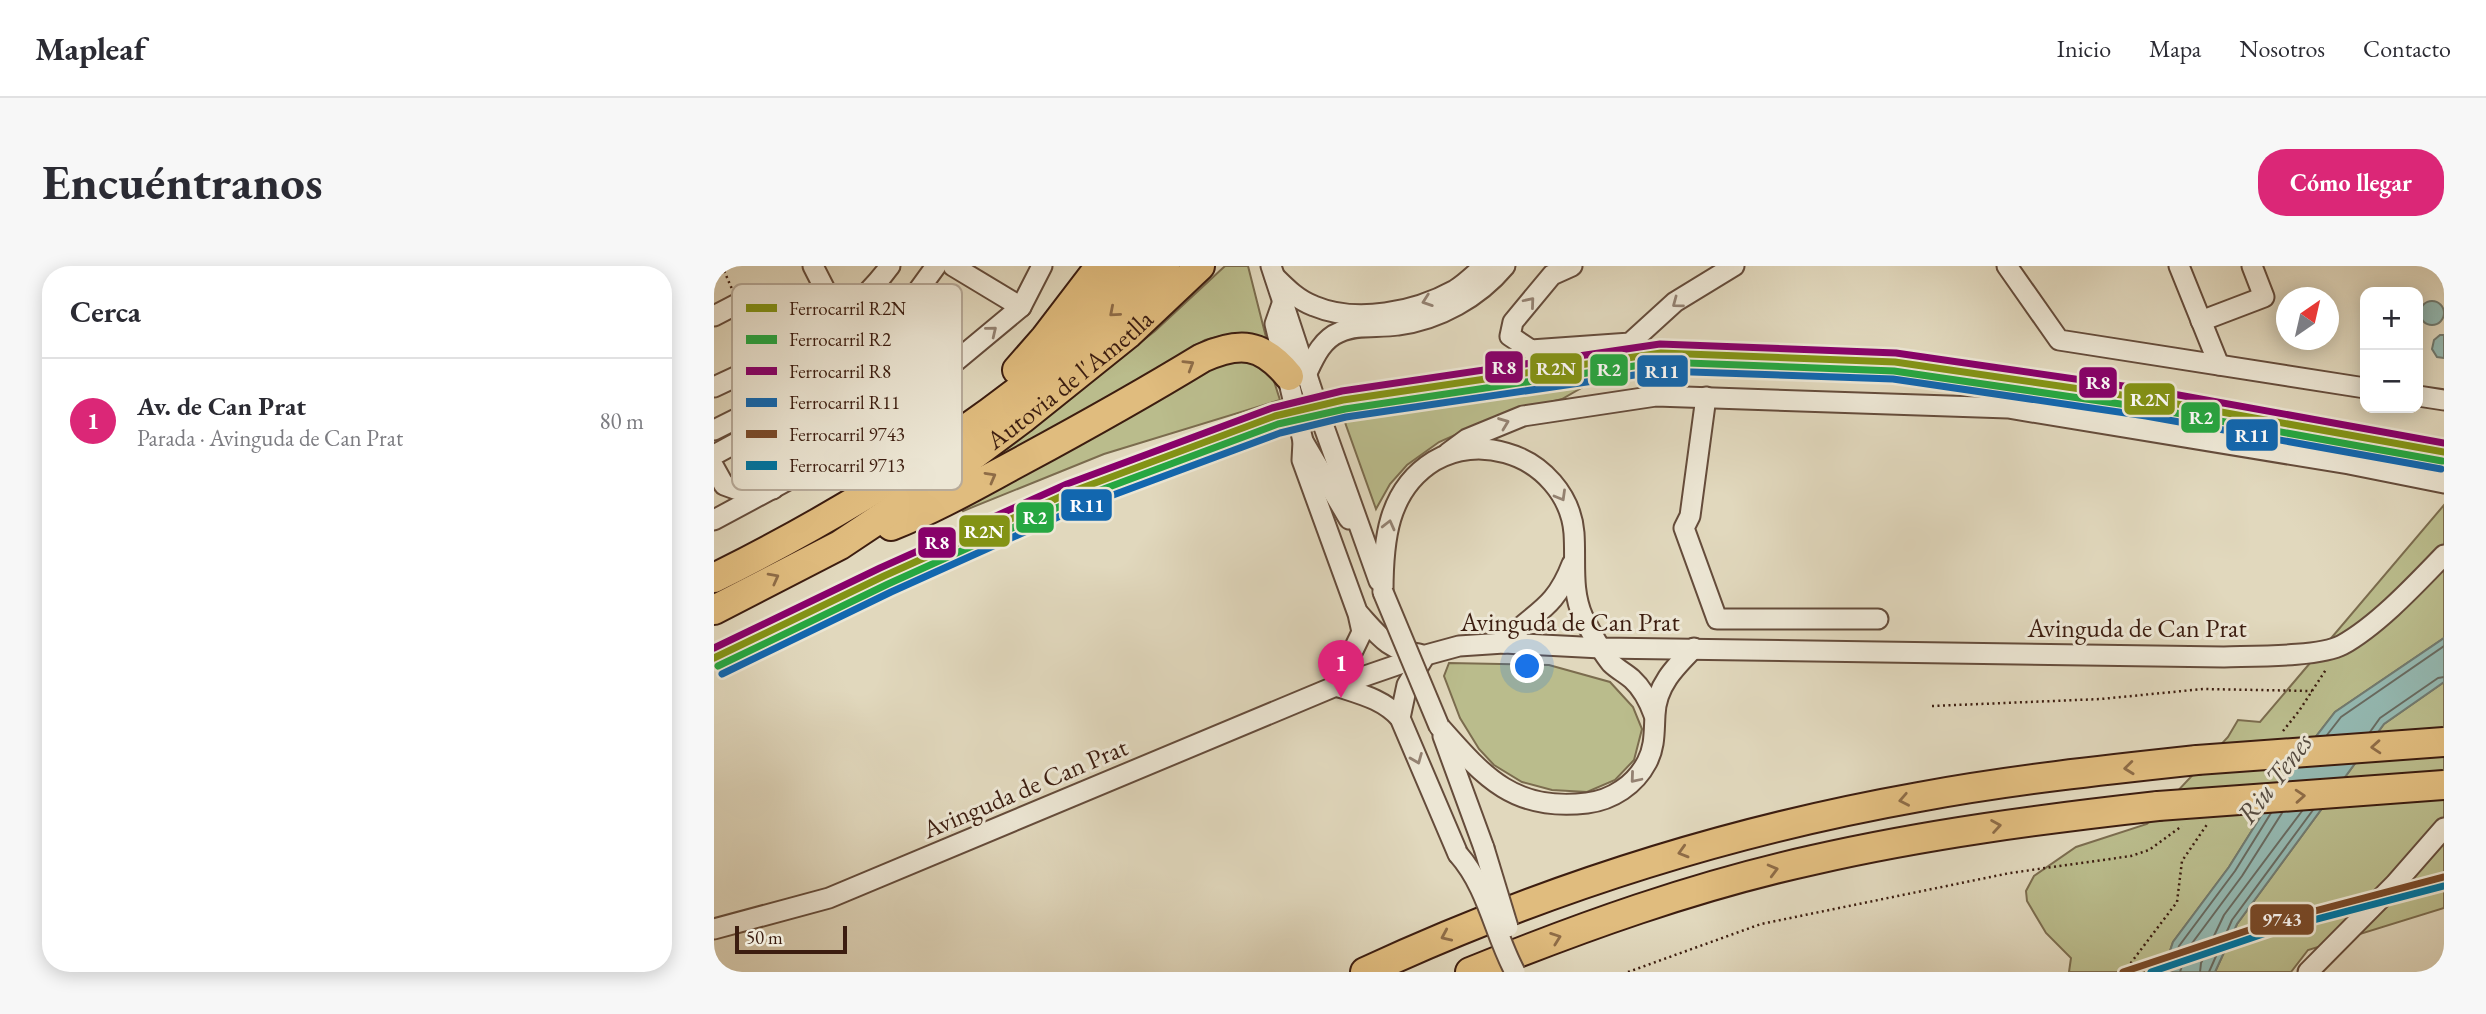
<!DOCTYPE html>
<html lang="es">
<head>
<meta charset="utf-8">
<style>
  body { margin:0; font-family:"EB Garamond",serif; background:#f7f7f7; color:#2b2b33 }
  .controls { position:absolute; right:21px; top:21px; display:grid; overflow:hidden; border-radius:14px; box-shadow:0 4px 18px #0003 }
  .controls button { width:63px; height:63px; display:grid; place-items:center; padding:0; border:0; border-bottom:2px solid #e1e1e2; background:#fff; color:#2b2b33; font:35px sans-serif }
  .compass { position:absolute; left:1562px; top:21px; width:63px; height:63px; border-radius:50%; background:#fff; box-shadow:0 4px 18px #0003; rotate:34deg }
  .scale { position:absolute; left:21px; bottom:18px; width:112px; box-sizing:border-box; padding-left:7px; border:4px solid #3c1d10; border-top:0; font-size:19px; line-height:24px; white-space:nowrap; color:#3c1d10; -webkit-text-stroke:5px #ece6d4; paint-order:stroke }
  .you { position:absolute; left:814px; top:401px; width:24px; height:24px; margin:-18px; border:5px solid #fff; border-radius:50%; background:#1a73e8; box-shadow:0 0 0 10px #1a73e833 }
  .badge { display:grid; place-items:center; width:46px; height:46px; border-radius:50%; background:#db2777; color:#fff; font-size:23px; font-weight:700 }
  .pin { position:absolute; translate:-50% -58px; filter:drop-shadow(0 2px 4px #0008) }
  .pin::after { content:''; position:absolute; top:37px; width:24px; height:21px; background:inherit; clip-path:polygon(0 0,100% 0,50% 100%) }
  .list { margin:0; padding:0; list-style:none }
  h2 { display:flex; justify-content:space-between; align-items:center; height:91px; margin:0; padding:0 28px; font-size:30px }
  h2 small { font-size:23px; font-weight:400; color:#7c7c81 }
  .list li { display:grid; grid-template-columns:46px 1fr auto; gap:21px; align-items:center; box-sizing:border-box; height:126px; padding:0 28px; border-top:2px solid #e1e1e2 }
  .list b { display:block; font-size:26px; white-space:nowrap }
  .list p { margin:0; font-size:23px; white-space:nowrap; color:#7c7c81 }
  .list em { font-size:23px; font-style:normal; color:#7c7c81 }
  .map { position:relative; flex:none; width:1730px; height:706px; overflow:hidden; border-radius:28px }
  header { display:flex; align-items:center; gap:42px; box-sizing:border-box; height:98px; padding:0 35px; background:#fff; border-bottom:2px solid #e1e1e2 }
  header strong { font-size:33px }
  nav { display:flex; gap:38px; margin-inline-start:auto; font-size:24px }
  .intro { display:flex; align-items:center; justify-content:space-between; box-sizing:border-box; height:168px; padding:0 42px }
  h1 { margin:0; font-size:49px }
  .button { padding:18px 32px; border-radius:28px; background:#db2777; color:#fff; font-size:24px; font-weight:700 }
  main { display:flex; gap:42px; padding:0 42px }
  aside { flex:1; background:#fff; border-radius:28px; box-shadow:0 4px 18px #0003 }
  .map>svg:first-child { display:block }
</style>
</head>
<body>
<header>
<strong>Mapleaf</strong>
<nav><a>Inicio</a><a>Mapa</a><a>Nosotros</a><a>Contacto</a></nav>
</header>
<div class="intro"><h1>Encuéntranos</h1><a class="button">Cómo llegar</a></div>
<main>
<aside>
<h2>Cerca<small></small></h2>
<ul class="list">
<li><span class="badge">1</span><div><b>Av. de Can Prat</b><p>Parada · Avinguda de Can Prat</p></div><em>80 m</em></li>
</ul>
</aside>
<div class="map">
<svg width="1730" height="706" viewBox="0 0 1730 706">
  <rect width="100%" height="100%" fill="#e1d8bd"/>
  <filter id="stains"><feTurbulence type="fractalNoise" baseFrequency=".00286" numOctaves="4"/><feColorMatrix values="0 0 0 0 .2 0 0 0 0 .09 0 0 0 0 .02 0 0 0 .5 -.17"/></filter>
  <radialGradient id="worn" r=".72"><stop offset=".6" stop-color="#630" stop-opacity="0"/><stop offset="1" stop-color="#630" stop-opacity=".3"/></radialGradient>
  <g fill="#babc8c" stroke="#7b6c4e" stroke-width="2">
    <path d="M511,0H534L554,79L516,68L491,74L368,148L287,194L279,193L441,65Z"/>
    <path d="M533,92L557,106L566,134L390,188L249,245L244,241L509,94Z"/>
    <path d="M890,109L848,133L786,149L725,176L693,199L676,218L662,243L628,148Z"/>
    <path d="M1730,239V372L1621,446L1576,504L1515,601L1459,676L1449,706H1355L1357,692L1332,667L1313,635L1312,625L1320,610L1362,581L1433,558L1514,471L1524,454L1546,456Z"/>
    <path d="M735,397L835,399L896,416L919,441L928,463L920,494L901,514L873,526L838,524L808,516L780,499L765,483L746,452L730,410Z"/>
    <path d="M1730,416V642L1594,684L1577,706H1501L1523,658L1670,458Z"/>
  </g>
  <g fill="#94b9b2" stroke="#717b71" stroke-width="2">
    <circle cx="1718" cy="47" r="12"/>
    <path d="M1726,69H1730V92L1723,91L1718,83L1720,74Z"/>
    <path d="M1730,372V416L1670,458L1523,658L1501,706H1449L1459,676L1515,601L1576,504L1621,446Z"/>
  </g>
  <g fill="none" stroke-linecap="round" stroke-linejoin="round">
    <g stroke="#686b61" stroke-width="2">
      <path d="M1656,466L1666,452L1724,412L1730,411"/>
      <path d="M1613,469L1627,451L1730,380"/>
      <path d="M1457,706L1465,680L1521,605L1557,547"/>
      <path d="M1466,706L1473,684L1528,610L1568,547"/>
      <path d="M1486,706L1487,697L1510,649L1588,545"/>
      <path d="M1495,706L1518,654L1599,544"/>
    </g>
    <g stroke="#654c3b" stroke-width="23">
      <g id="minor">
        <path d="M99,0L125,51"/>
        <path d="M557,0L610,161L665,315"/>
        <path d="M858,0L838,9L799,56L796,70L817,84L916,77L961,36L1020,0"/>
        <path d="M1293,0L1345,74L1651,122"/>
        <path d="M1465,0L1505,99"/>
        <path d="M561,11C573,23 584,34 600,40C643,58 701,46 741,24C751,18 761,8 770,0"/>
        <path d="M568,38L561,58L589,175L635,253"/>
        <path d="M307,41L328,0"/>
        <path d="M0,50L25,37"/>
        <path d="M1487,55L1550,31L1538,0"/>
        <path d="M58,95L70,129L102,199"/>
        <path d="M107,106L129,112L163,91L189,127L175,137"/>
        <path d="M593,107C600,92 608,73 626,66C643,58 665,62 684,59C725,54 765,31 791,0"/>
        <path d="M0,121C66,91 132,60 176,0"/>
        <path d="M1704,130L1730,134"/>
        <path d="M992,131L976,250L970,262L1003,353H1164"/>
        <path d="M0,164L70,129L156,76L198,33L222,0"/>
        <path d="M589,175L588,194L644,348L648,366L622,420"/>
        <path d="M734,187L753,173L809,150L942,130L1294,142L1635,198L1730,217"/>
        <path d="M0,189L44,165L48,140"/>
        <path d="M0,201L10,219L21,223L47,209L59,223"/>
        <path d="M0,254L102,199L224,110L307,41L239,0"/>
        <path d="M669,326C669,276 673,224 720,195C742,182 768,180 792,187C828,197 857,229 860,267C862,296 857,324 869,351C877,366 886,384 897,397C903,403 911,407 918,413C929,423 935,435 940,449"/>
        <path d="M645,348C665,370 675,385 705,388"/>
        <path d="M790,377C820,345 840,345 858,298"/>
        <path d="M622,420C646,428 669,433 686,452L744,588"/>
        <path d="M686,452L693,419L709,393"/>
        <path d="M725,460C770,511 800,546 873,537C898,534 921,519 933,496C941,481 940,466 941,449C942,420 961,401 980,382"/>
        <path d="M729,470L770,582"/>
        <path d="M0,663L115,632L622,420L712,389L745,380L790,377L887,382L1510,391C1538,390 1606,391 1628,379C1664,359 1702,318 1730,289"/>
        <path d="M1594,706L1681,618L1730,562"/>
      </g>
    </g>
    <g stroke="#3c1d10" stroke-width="32">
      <g id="highway">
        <path d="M347,66L376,41L418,0"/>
        <path d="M303,104L331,72L386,0"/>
        <path d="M177,260C223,242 264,218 307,195C368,162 429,128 488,92C526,75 548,77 575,110"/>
        <path d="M0,312C171,227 312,131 451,0"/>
        <path id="s1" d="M0,344L126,279L249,197L308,153L414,68L486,0"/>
        <path d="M651,706C828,624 1014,565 1205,531C1297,514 1390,504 1483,494"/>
        <path d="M756,706C867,661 981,620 1099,594C1213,568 1328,553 1444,540"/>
      </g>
    </g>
    <g stroke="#3c1d10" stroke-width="2.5" stroke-dasharray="2 3.5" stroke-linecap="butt">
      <path d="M8,0L18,23"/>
      <path d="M32,51L47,79"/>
      <path d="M1218,440L1387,433L1489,423L1598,425"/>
      <path d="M1569,465L1585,445L1613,402"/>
      <path d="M914,706L1047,658L1296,607L1417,590L1435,584L1468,560"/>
      <path d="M1410,706L1463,636L1468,595L1494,557"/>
    </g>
    <use href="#minor" stroke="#ece6d4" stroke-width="19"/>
    <use href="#highway" stroke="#e0bc7e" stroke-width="28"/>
    <g stroke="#654c3b" stroke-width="23" stroke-linecap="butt">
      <g id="minor-bridge">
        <path d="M669,326L725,460"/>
        <path d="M770,582L794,661"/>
        <path d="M744,588C774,622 780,667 801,706"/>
      </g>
    </g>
    <g stroke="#3c1d10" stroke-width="32" stroke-linecap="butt">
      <g id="highway-bridge">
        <path d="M1483,494L1730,476"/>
        <path d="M1444,540L1730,519"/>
      </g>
    </g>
    <use href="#minor-bridge" stroke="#ece6d4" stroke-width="19"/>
    <use href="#highway-bridge" stroke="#e0bc7e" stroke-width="28"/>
    <g stroke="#ece6d4" stroke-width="12">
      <path id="rail-1" d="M0,392L170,310L357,226L561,150L629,134L947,87L1181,96L1435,133L1730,186"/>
    </g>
    <g stroke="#ece6d4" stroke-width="12">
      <path id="rail-2" d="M4,400L174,318L360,234L564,158L631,143L947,96L1180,105L1434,142L1728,195"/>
    </g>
    <g stroke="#ece6d4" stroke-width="12">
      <path id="rail-3" d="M0,382L166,302L353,218L558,142L628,125L946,78L1182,87L1437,124L1730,177"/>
    </g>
    <g stroke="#ece6d4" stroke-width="12">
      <path id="rail-4" d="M8,408L177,326L364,242L566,167L632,151L948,105L1179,113L1432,150L1727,203"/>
    </g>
    <g stroke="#ece6d4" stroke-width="12">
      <path id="rail-5" d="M1409,706L1559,656L1730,611"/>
    </g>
    <g stroke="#ece6d4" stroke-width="12">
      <path id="rail-6" d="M1437,706L1561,664L1730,620"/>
    </g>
    <use href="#rail-1" stroke="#839315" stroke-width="7"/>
    <use href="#rail-2" stroke="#26a741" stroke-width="7"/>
    <use href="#rail-3" stroke="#88006a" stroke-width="7"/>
    <use href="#rail-4" stroke="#1267af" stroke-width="7"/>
    <use href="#rail-5" stroke="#7a4b2a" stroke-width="7"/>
    <use href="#rail-6" stroke="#0075a1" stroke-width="7"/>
  </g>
  <defs><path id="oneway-chevron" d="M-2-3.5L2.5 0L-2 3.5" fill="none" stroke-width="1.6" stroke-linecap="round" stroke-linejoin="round" transform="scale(1.75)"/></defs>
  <g stroke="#948272">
    <use href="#oneway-chevron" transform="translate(713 35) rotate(161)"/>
    <use href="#oneway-chevron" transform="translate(816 36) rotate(-50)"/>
    <use href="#oneway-chevron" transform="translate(963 37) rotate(143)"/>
    <use href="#oneway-chevron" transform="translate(278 65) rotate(-39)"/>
    <use href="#oneway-chevron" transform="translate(790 157) rotate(-21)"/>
    <use href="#oneway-chevron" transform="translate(847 230) rotate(60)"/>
    <use href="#oneway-chevron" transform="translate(675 259) rotate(-76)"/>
    <use href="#oneway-chevron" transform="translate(703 493) rotate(68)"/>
    <use href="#oneway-chevron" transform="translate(921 512) rotate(130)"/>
  </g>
  <g stroke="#8e6c47">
    <use href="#oneway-chevron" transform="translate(400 46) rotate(139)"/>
    <use href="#oneway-chevron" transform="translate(475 99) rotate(-31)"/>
    <use href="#oneway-chevron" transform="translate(277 211) rotate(-29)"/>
    <use href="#oneway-chevron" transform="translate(60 312) rotate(-28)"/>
    <use href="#oneway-chevron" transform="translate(1662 481) rotate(176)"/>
    <use href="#oneway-chevron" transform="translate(1415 502) rotate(174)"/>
    <use href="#oneway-chevron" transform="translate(1586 530) rotate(-4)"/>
    <use href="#oneway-chevron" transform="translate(1190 534) rotate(169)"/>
    <use href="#oneway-chevron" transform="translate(1282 560) rotate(-9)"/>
    <use href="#oneway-chevron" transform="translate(969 586) rotate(164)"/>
    <use href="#oneway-chevron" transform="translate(1059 604) rotate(-15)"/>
    <use href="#oneway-chevron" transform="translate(732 670) rotate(156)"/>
    <use href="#oneway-chevron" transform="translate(842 672) rotate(-20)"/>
  </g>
  <g text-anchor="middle" stroke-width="6" stroke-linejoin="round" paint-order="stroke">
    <g font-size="26" fill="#3c1d10" stroke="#ece6d4">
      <text dy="9" stroke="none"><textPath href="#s1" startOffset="425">Autovia de l'Ametlla</textPath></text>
      <text x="856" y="365">Avinguda de Can Prat</text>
      <text x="1423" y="371">Avinguda de Can Prat</text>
      <text transform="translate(311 522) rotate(-23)" y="9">Avinguda de Can Prat</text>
    </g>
    <g font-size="28" font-style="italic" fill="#564c41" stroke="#ece6d4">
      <text transform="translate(1560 512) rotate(-53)" y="10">Riu Tenes</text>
    </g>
  </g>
  <rect x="18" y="18" width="230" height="206" rx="10" fill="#ece6d4" stroke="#b7aa99" stroke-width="2"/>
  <rect x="32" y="38" width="31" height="8" fill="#839315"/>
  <rect x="32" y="69" width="31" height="9" fill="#26a741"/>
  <rect x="32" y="101" width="31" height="8" fill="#88006a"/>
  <rect x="32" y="132" width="31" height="9" fill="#1267af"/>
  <rect x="32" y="164" width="31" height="8" fill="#7a4b2a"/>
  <rect x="32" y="195" width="31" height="9" fill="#0075a1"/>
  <g font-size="19" fill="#3c1d10">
    <text x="75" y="49">Ferrocarril R2N</text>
    <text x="75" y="80">Ferrocarril R2</text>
    <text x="75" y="112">Ferrocarril R8</text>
    <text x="75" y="143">Ferrocarril R11</text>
    <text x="75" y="175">Ferrocarril 9743</text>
    <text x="75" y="206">Ferrocarril 9713</text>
  </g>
  <g stroke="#ece6d4" stroke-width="2.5">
    <rect x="770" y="84" width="40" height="34" rx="7" fill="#88006a"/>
    <rect x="815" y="86" width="54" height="33" rx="7" fill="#839315"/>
    <rect x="875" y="87" width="40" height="34" rx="7" fill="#26a741"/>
    <rect x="922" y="88" width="53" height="34" rx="7" fill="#1267af"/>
    <rect x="1364" y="100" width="40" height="33" rx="7" fill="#88006a"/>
    <rect x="1409" y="116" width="53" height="34" rx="7" fill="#839315"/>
    <rect x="1466" y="135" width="41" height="33" rx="7" fill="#26a741"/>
    <rect x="1511" y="152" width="54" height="34" rx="7" fill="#1267af"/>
    <rect x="346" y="222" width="53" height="34" rx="7" fill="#1267af"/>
    <rect x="301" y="235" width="40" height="33" rx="7" fill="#26a741"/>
    <rect x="244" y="248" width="53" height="34" rx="7" fill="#839315"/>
    <rect x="203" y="260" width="40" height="33" rx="7" fill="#88006a"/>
    <rect x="1535" y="637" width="66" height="33" rx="7" fill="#7a4b2a"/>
  </g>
  <g font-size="19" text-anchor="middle" font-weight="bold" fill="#fff">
    <text x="790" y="108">R8</text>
    <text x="842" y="109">R2N</text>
    <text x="895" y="110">R2</text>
    <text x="948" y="112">R11</text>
    <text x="1384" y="123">R8</text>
    <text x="1436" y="140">R2N</text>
    <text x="1487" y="158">R2</text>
    <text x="1538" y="176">R11</text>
    <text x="373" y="246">R11</text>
    <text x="321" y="258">R2</text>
    <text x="270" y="272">R2N</text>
    <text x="223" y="283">R8</text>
    <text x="1568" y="660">9743</text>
  </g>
  <rect width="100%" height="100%" filter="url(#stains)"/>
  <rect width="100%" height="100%" fill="url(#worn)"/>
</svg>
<div class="controls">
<button>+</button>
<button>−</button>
</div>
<svg class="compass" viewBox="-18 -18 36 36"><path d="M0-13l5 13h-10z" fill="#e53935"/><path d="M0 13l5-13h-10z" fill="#7c7c81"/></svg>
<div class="scale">50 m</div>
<div class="you"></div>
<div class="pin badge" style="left:627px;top:432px">1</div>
</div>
</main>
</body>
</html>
